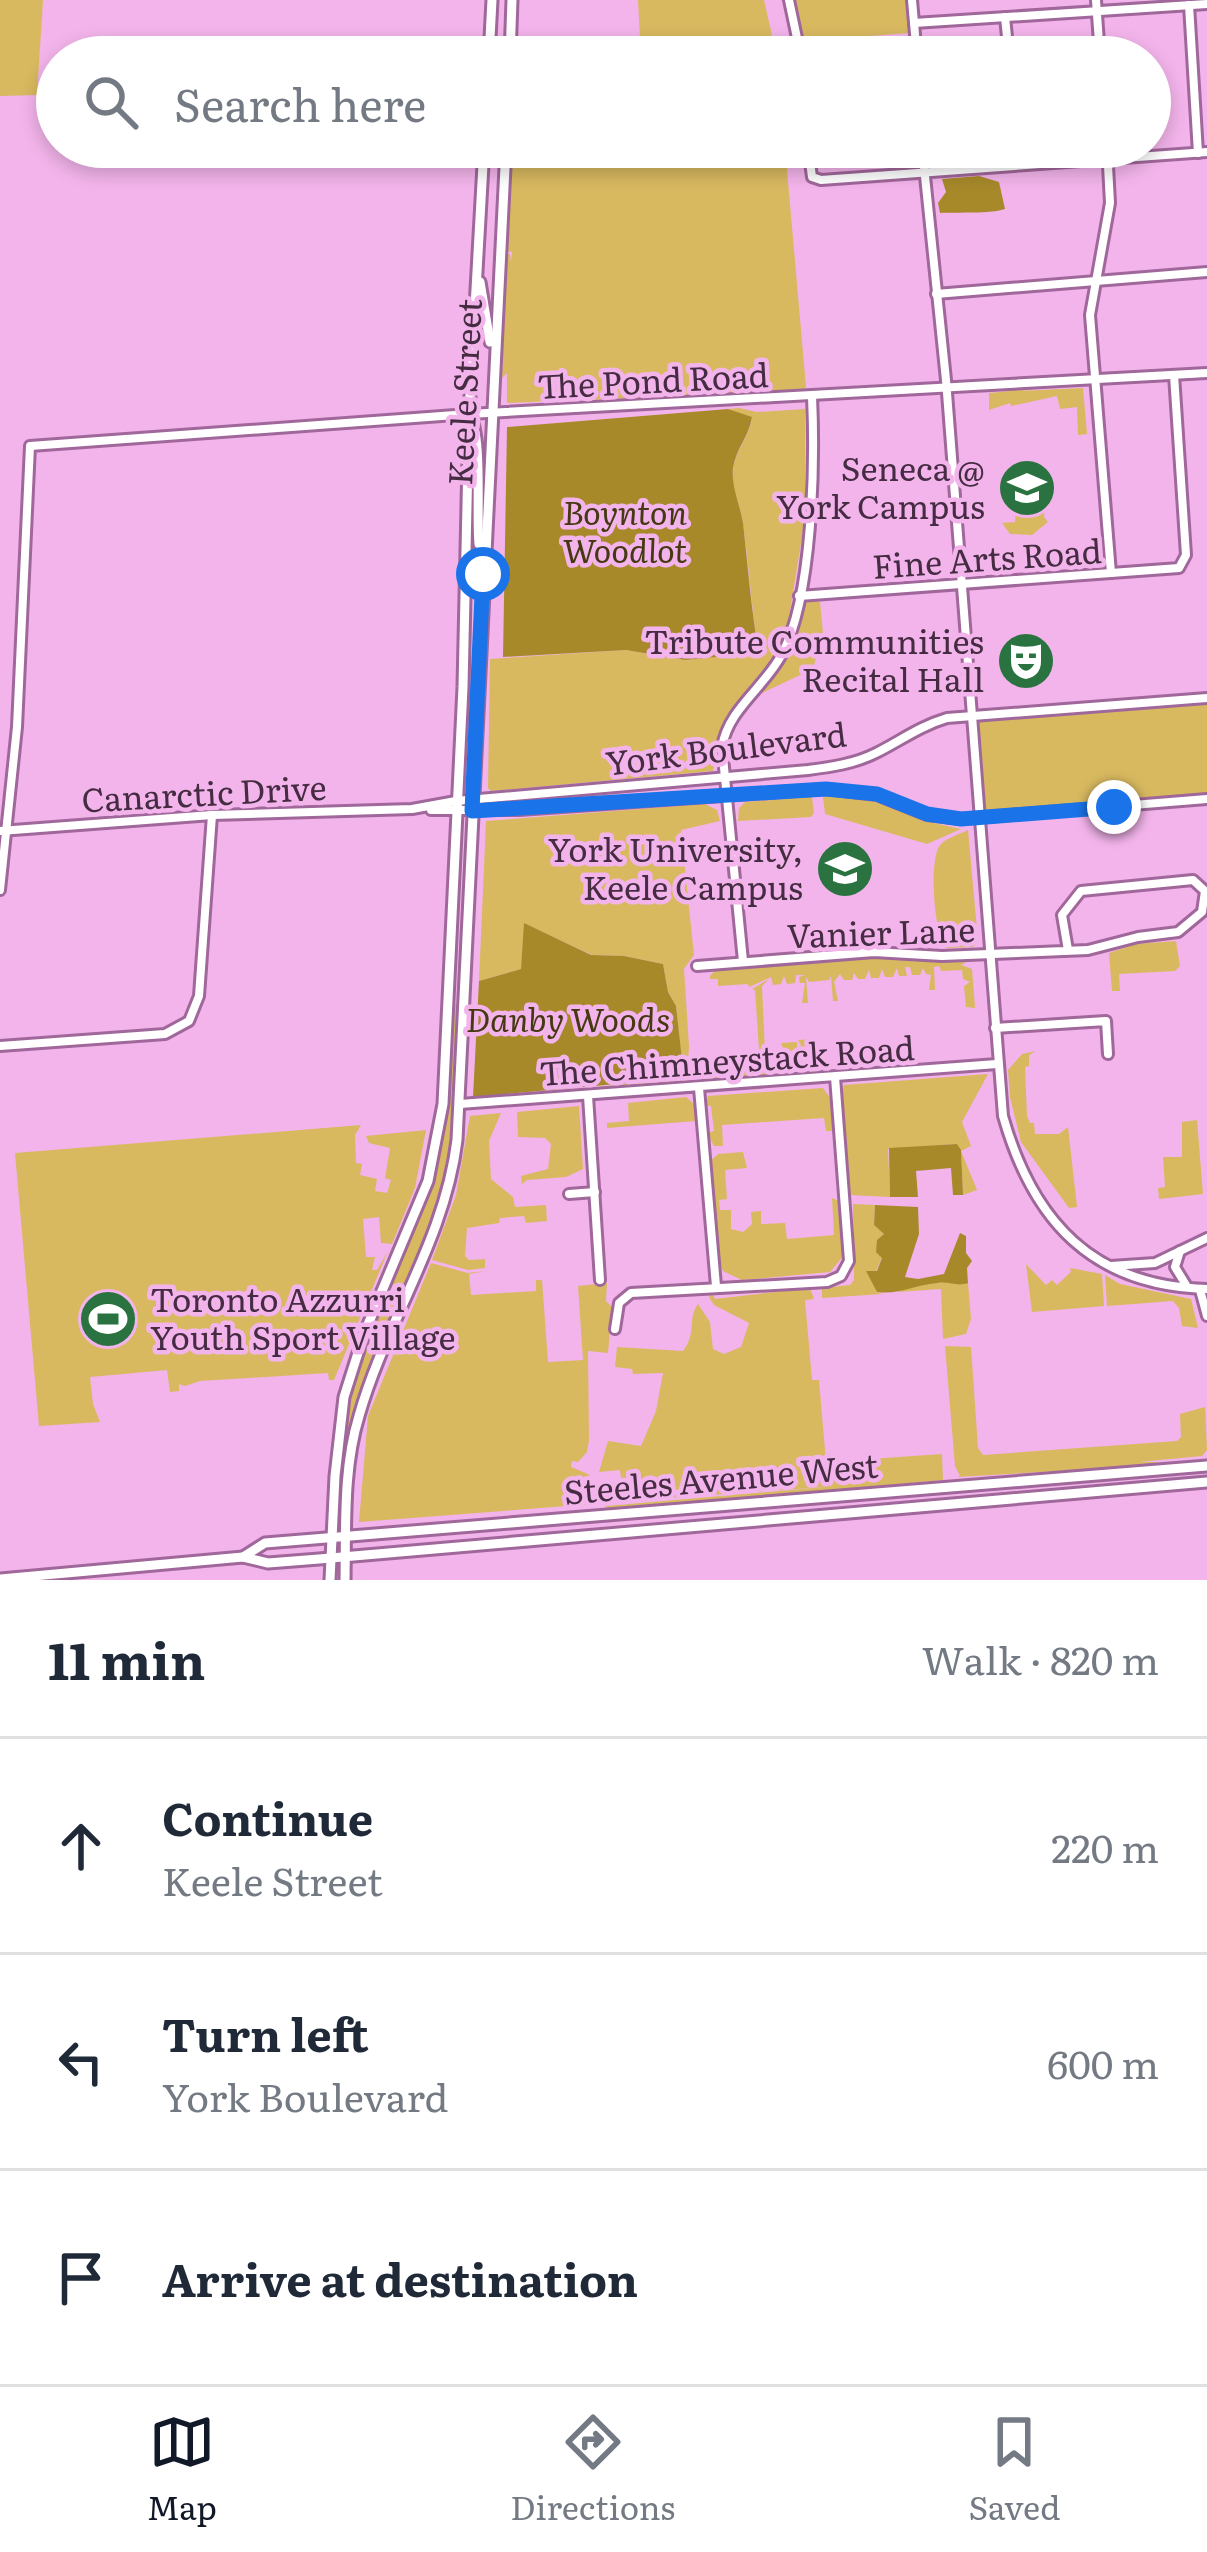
<!DOCTYPE html>
<html lang="en">
<head>
<meta charset="utf-8">
<style>
  body { margin:0; font-family:Literata,serif; background:#f2f2f3; color:#1f2937 }
  .stop { position:absolute; width:36px; height:36px; margin:-27px; border:9px solid #1a73e8; border-radius:50%; background:#fff }
  .stop.end { background:#1a73e8; border-color:#fff; box-shadow:0 3px 12px #0008 }
  .list { margin:0; padding:0; list-style:none }
  h2 { display:flex; justify-content:space-between; align-items:center; height:156px; margin:0; padding:0 48px; font-size:51px }
  h2 small { font-size:39px; font-weight:400; color:#747a83 }
  .list li { display:grid; grid-template-columns:78px 1fr auto; gap:36px; align-items:center; box-sizing:border-box; height:216px; padding:0 48px; border-top:3px solid #e0e1e3 }
  .list b { display:block; font-size:45px; white-space:nowrap }
  .list p { margin:0; font-size:39px; white-space:nowrap; color:#747a83 }
  .list em { font-size:39px; font-style:normal; color:#747a83 }
  .icon { flex:none; width:66px; height:66px; fill:none; stroke:currentColor; stroke-width:2; stroke-linecap:round; stroke-linejoin:round }
  .map { position:relative; flex:none; width:1207px; height:1580px; overflow:hidden }
  .search { position:absolute; background:#fff; box-shadow:0 6px 18px #0003; left:36px; right:36px; top:36px; height:132px; display:flex; align-items:center; gap:30px; box-sizing:border-box; padding:0 42px; border-radius:66px; color:#747a83; font-size:45px }
  .sheet { height:804px; background:#fff }
  nav { display:flex; justify-content:space-around; align-items:center; box-sizing:border-box; height:168px; border-top:3px solid #e0e1e3; background:#fff; font-size:33px; color:#747a83 }
  nav a { display:grid; justify-items:center; gap:6px }
  nav .on { color:#111827 }
  .map>svg:first-child { display:block }
</style>
</head>
<body>
<div class="map">
<svg width="1207" height="1580" viewBox="0 0 1207 1580">
  <rect width="100%" height="100%" fill="#f3b4eb"/>
  <g fill="#d8b960">
    <path d="M0,0H43L37,95L0,96Z"/>
    <path d="M638,0H764L777,57H641Z"/>
    <path d="M796,0H908L910,33L804,41Z"/>
    <path d="M510,147H785L806,387L802,391L507,403V373L502,378L506,254H510L511,262L512,252L506,251Z"/>
    <path d="M1060,386L1020,391L1083,388L1087,434L1078,435L1077,407L1060,409L1057,396L1011,406L1010,403L989,410V393L1010,391L988,389Z"/>
    <path d="M739,408L757,412L805,409V518L787,630L771,664L722,728L713,771L491,791L488,788L490,659L626,650L685,660L759,653C751,607 749,562 742,518C739,503 731,486 733,471C735,450 749,438 752,418L728,409Z"/>
    <path d="M1042,463L1045,469L1035,470L1045,488L1044,517L1048,522L1032,535L1010,534L1002,523L1015,522L1016,506L1000,500L1001,477L1007,466Z"/>
    <path d="M808,602H820L823,633L813,669L760,694L788,653L802,606Z"/>
    <path d="M1207,702V795L990,812L981,807L984,794L976,725L981,720Z"/>
    <path d="M843,796L868,799L925,821L961,829L927,844L825,814L823,797Z"/>
    <path d="M812,797L814,813L811,817L738,821L739,808L745,802Z"/>
    <path d="M705,804L717,810L720,821L681,830L694,955L684,969L689,1046L687,1084L472,1100L683,1078L676,1006L668,992L663,964L624,956L592,955L525,924L521,969L479,981L486,821Z"/>
    <path d="M968,830L978,941L973,947L946,948C934,933 928,857 941,844C947,838 960,834 968,830Z"/>
    <path d="M1176,941L1180,966L1175,971L1119,974L1120,991H1112L1109,953L1135,944Z"/>
    <path d="M871,957L970,960L961,965L972,969L975,1008L966,1007L964,986L970,982L963,979L962,970L941,971L939,966L934,967L935,990H929L931,975L926,974L923,968L920,975H912L910,967H905L907,976H899L897,968L893,977H885L882,969L879,978H871L869,970L865,979H858L854,973L852,980H844L840,974L834,982L838,1001H833L831,976L829,980L809,982L806,977L808,1003H802L805,983H800L799,977L805,975H796L795,983L787,984L784,976L781,984L773,985L771,977L749,987L748,984L718,986V979H710V976L715,970Z"/>
    <path d="M769,979L762,986L765,1052L780,1054L784,1051L781,1043L797,1042V1051L801,1045L798,1040L812,1039L814,1064L809,1069L764,1075L818,1071L704,1081L701,1061L704,1055L708,1060L750,1057V1051L759,1050L755,990L752,989Z"/>
    <path d="M456,1004L460,1014C457,1070 458,1128 445,1183C436,1220 420,1254 405,1289L399,1292L392,1282L428,1191L452,1005Z"/>
    <path d="M1036,1051L1029,1055V1066L1025,1067L1027,1116L1030,1123H1034L1035,1134H1059L1068,1127L1077,1207L1069,1208L1021,1142L1010,1097L1008,1070L1022,1054Z"/>
    <path d="M988,1074L962,1122L971,1146L961,1151L977,1190L963,1195L961,1151L955,1144L888,1149L890,1197L850,1195L841,1095L844,1085Z"/>
    <path d="M823,1088L833,1102L836,1131H826L824,1118L722,1125L723,1146H714L707,1133L714,1131L711,1106H705L708,1096Z"/>
    <path d="M686,1097L695,1105L696,1121L607,1128V1123L629,1121L628,1103Z"/>
    <path d="M579,1106L583,1169L566,1177L527,1180L522,1184L521,1176L548,1169L551,1144L545,1138L518,1137L517,1112Z"/>
    <path d="M501,1113L489,1141L491,1179L513,1197L515,1207L546,1205L547,1221L526,1223L524,1216L500,1218L499,1223L467,1228L465,1256L469,1260L485,1259V1268L468,1270L432,1260L456,1195L470,1116Z"/>
    <path d="M1197,1120L1203,1194L1159,1199L1158,1188L1165,1187L1163,1157H1182V1122Z"/>
    <path d="M361,1125L355,1135L356,1163L362,1164L360,1175L377,1179L375,1191L387,1193L391,1180L385,1178L390,1148L369,1143L366,1136L426,1130L415,1188L392,1244L381,1243L379,1217L363,1219L366,1257H375L372,1270H377L388,1251L334,1380H329L328,1373L200,1381L185,1386L179,1384V1391L170,1392L167,1370L90,1377L93,1404L100,1422L39,1426L15,1153Z"/>
    <path d="M743,1152L747,1168L725,1170L727,1199L719,1200L720,1210H731V1229L743,1232L752,1224L751,1212L761,1211V1224L785,1223L787,1239L834,1235L832,1198L841,1202L845,1254L830,1272L742,1280L723,1271L717,1258L709,1162L718,1154Z"/>
    <path d="M853,1204L875,1205L874,1225L884,1234L877,1240L882,1257L872,1281L877,1292L882,1294L822,1298V1288L850,1285L854,1280Z"/>
    <path d="M431,1263L468,1273L486,1271L469,1274L471,1295L536,1291V1280H542L548,1362L583,1360L578,1286L607,1283L606,1301L612,1307L608,1353L588,1351L589,1440L587,1452L578,1462L572,1461L571,1467L590,1475L593,1504L359,1522L368,1416Z"/>
    <path d="M1026,1264L1046,1285L1052,1280L1057,1285L1071,1272L1070,1268L1102,1274L1104,1306L1032,1312Z"/>
    <path d="M1105,1275L1120,1284L1191,1299L1198,1328L1182,1326L1179,1308L1173,1301L1107,1306Z"/>
    <path d="M946,1282L968,1283L971,1319L966,1334L943,1339L941,1289L898,1292L909,1285Z"/>
    <path d="M810,1288L814,1299L805,1300L812,1380H819L826,1462L942,1454L943,1480L609,1510L605,1506L825,1487L624,1501L620,1470L599,1472L608,1441L641,1446L656,1411L663,1373L633,1374L632,1369L615,1367L617,1347L683,1351C697,1333 687,1319 698,1304L710,1322L713,1349L724,1354L741,1347L749,1323L714,1305L709,1297L711,1291L715,1299Z"/>
    <path d="M386,1296L400,1303L360,1397L341,1477L349,1394Z"/>
    <path d="M945,1346L971,1347L978,1448L983,1455L1177,1441L1181,1437L1180,1414L1205,1407L1207,1450L1202,1456L1139,1462H1159L1144,1466L957,1477L960,1476L955,1466Z"/>
  </g>
  <g fill="#a7892a">
    <path d="M979,176L999,182L1005,209C991,214 957,212 940,213L938,203L946,192L942,179Z"/>
    <path d="M728,409L752,417C749,437 736,448 733,468C731,486 740,505 743,523C748,567 751,609 759,653L685,660L626,650L503,657L507,427Z"/>
    <path d="M524,923L591,955L624,956L663,964L668,992L676,1006L684,1078L473,1097L479,981L521,969Z"/>
    <path d="M957,1144L961,1150L963,1195H953L951,1168L916,1171L918,1197H890L889,1148Z"/>
    <path d="M875,1205L918,1207L919,1234L905,1277L918,1279L944,1274L960,1233L966,1236V1253L972,1261L967,1268L968,1283C956,1287 951,1281 937,1283C914,1285 899,1295 877,1292L866,1271H877L882,1258L876,1252L877,1240L884,1234L874,1225Z"/>
  </g>
  <g fill="none" stroke-linecap="round" stroke-linejoin="round">
    <g stroke="#a0679a" stroke-width="14">
      <g id="minor">
        <path d="M789,0L801,57"/>
        <path d="M912,0L917,57"/>
        <path d="M1096,0L1100,57"/>
        <path d="M1189,5L1198,153"/>
        <path d="M1005,17L1009,57"/>
        <path d="M914,23L1207,4"/>
        <path d="M808,147L812,177L821,180L1207,152"/>
        <path d="M922,147L946,380L1003,1116C1033,1222 1093,1286 1207,1289"/>
        <path d="M1014,147L1016,165"/>
        <path d="M1107,147L1110,203L1090,315L1111,573"/>
        <path d="M936,294L1207,272"/>
        <path d="M799,596L1179,568L1186,555L1174,375"/>
        <path d="M431,810H519L826,789L877,795L927,815L961,819L1207,799"/>
        <path d="M0,831L212,815L412,809L456,801L808,770C831,767 854,764 876,753C900,741 920,726 947,718L1207,698"/>
        <path d="M0,890L17,727L30,446L469,414L1207,373"/>
        <path d="M743,961L722,747C728,709 765,687 782,654C813,596 815,463 812,396"/>
        <path d="M697,966L874,952L942,956L1088,950L1138,937L1178,932L1202,912L1205,891L1193,880L1081,891L1062,915L1068,950"/>
        <path d="M995,1028L1106,1021L1108,1054"/>
        <path d="M0,1046L165,1034L189,1021L199,996L212,815"/>
        <path d="M699,1088L716,1286"/>
        <path d="M588,1096L600,1280"/>
        <path d="M460,1104L997,1064"/>
        <path d="M569,1194L595,1192"/>
        <path d="M1180,1251L1175,1267L1186,1285"/>
        <path d="M1111,1266L1155,1263L1207,1238"/>
        <path d="M1200,1290L1207,1316"/>
        <path d="M615,1329L619,1303L631,1293L827,1282L841,1276L849,1261L835,1077"/>
      </g>
    </g>
    <g stroke="#a0679a" stroke-width="15">
      <g id="major">
        <path d="M489,57L492,0"/>
        <path d="M510,57L512,0"/>
        <path d="M480,282L490,342"/>
        <path d="M469,414C483,436 476,512 479,544"/>
        <path d="M243,1557L265,1543L1207,1466"/>
        <path d="M0,1579L243,1557L268,1563L319,1559L1207,1482"/>
        <path d="M330,1580L335,1476L344,1397L364,1334L428,1181L443,1104L463,687L469,414L484,147"/>
        <path d="M345,1580C346,1526 343,1468 359,1416C386,1321 445,1240 457,1140L506,147"/>
      </g>
    </g>
    <use href="#minor" stroke="#fff" stroke-width="8"/>
    <use href="#major" stroke="#fff" stroke-width="9"/>
  </g>
  <g fill="none" stroke-linecap="round" stroke-linejoin="round">
    <path stroke="#1a73e8" stroke-width="15" d="M483,574L472,811L826,789L877,794L927,814L961,819L1114,807"/>
  </g>
  <defs>
    <g id="university-disc" transform="scale(3)"><circle r="9.5" fill="#2a7340" stroke="#f3b4eb"/><path d="M0-5L7-2L0 1L-7-2ZM-4 1L0 2.5L4 1V4Q0 6-4 4Z" fill="#fff"/></g>
    <g id="theatre-disc" transform="scale(3)"><circle r="9.5" fill="#2a7340" stroke="#f3b4eb"/><path d="M-5-5.5Q0-4 5-5.5V0Q5 5 0 6Q-5 5-5 0ZM-3.3-2.5H-1v1.5H-3.3ZM1-2.5H3.3v1.5H1ZM-2.8 1Q0 5.5 2.8 1Z" fill="#fff"/></g>
    <g id="stadium-disc" transform="scale(3)"><circle r="9.5" fill="#2a7340" stroke="#f3b4eb"/><path d="M0-5a6.5 5 0 1 0 0 10a6.5 5 0 1 0 0-10ZM-3.5-1.8h7v3.6h-7Z" fill="#fff"/></g>
  </defs>
  <g fill-rule="evenodd">
    <use href="#university-disc" x="1027" y="488"/>
    <use href="#theatre-disc" x="1026" y="661"/>
    <use href="#university-disc" x="845" y="869"/>
    <use href="#stadium-disc" x="108" y="1319"/>
  </g>
  <g text-anchor="middle" stroke-width="9" stroke-linejoin="round" paint-order="stroke">
    <g font-size="33" fill="#452c42" stroke="#f3b4eb">
      <text transform="translate(653 381) rotate(-3)" y="12">The Pond Road</text>
      <text transform="translate(465 392) rotate(-87)" y="12">Keele Street</text>
      <text transform="translate(987 559) rotate(-4)" y="12">Fine Arts Road</text>
      <text transform="translate(726 749) rotate(-7)" y="12">York Boulevard</text>
      <text transform="translate(204 794) rotate(-3)" y="12">Canarctic Drive</text>
      <text transform="translate(881 933) rotate(-2)" y="12">Vanier Lane</text>
      <text transform="translate(727 1061) rotate(-4)" y="12">The Chimneystack Road</text>
      <text transform="translate(721 1479) rotate(-5)" y="12">Steeles Avenue West</text>
    </g>
    <g font-size="33" fill="#452c42" stroke="#f3b4eb" text-anchor="end">
      <text x="985" y="481">Seneca @<tspan x="985" dy="38">York Campus</tspan></text>
      <text x="984" y="654">Tribute Communities<tspan x="984" dy="38">Recital Hall</tspan></text>
      <text x="803" y="862">York University,<tspan x="803" dy="38">Keele Campus</tspan></text>
      <text x="150" y="1312" text-anchor="start">Toronto Azzurri<tspan x="150" dy="38">Youth Sport Village</tspan></text>
    </g>
    <g font-size="33" font-style="italic" fill="#463912" stroke="#f3b4eb">
      <text x="625" y="525">Boynton<tspan x="625" dy="38">Woodlot</tspan></text>
      <text x="568" y="1032">Danby Woods</text>
    </g>
  </g>
</svg>
<div class="stop" style="left:483px;top:574px"></div>
<div class="stop end" style="left:1114px;top:807px"></div>
<div class="search"><svg class="icon" aria-label="search" viewBox="0 0 24 24"><circle cx="10" cy="10" r="6"/><path d="M15 15l6 6"/></svg>Search here</div>
</div>
<section class="sheet">
<h2>11 min<small>Walk · 820 m</small></h2>
<ul class="list">
<li><svg class="icon" aria-label="ahead" viewBox="0 0 24 24"><path d="M12 20V5M6 11l6-6 6 6"/></svg><div><b>Continue</b><p>Keele Street</p></div><em>220 m</em></li>
<li><svg class="icon" aria-label="left" viewBox="0 0 24 24"><path d="M17 20v-9H6M10 6l-5 5 5 5"/></svg><div><b>Turn left</b><p>York Boulevard</p></div><em>600 m</em></li>
<li><svg class="icon" aria-label="arrive" viewBox="0 0 24 24"><path d="M6 21V4h12l-3 4 3 4H6"/></svg><div><b>Arrive at destination</b></div></li>
</ul>
</section>
<nav>
<a class="on"><svg class="icon" aria-label="map" viewBox="0 0 24 24"><path d="M3 6l6-2 6 2 6-2v14l-6 2-6-2-6 2zM9 4v14M15 6v14"/></svg>Map</a>
<a><svg class="icon" aria-label="directions" viewBox="0 0 24 24"><path d="M12 3l9 9-9 9-9-9zM9 14v-3h6M13 9l2 2-2 2"/></svg>Directions</a>
<a><svg class="icon" aria-label="saved" viewBox="0 0 24 24"><path d="M7 4h10v16l-5-4-5 4z"/></svg>Saved</a>
</nav>
</body>
</html>
